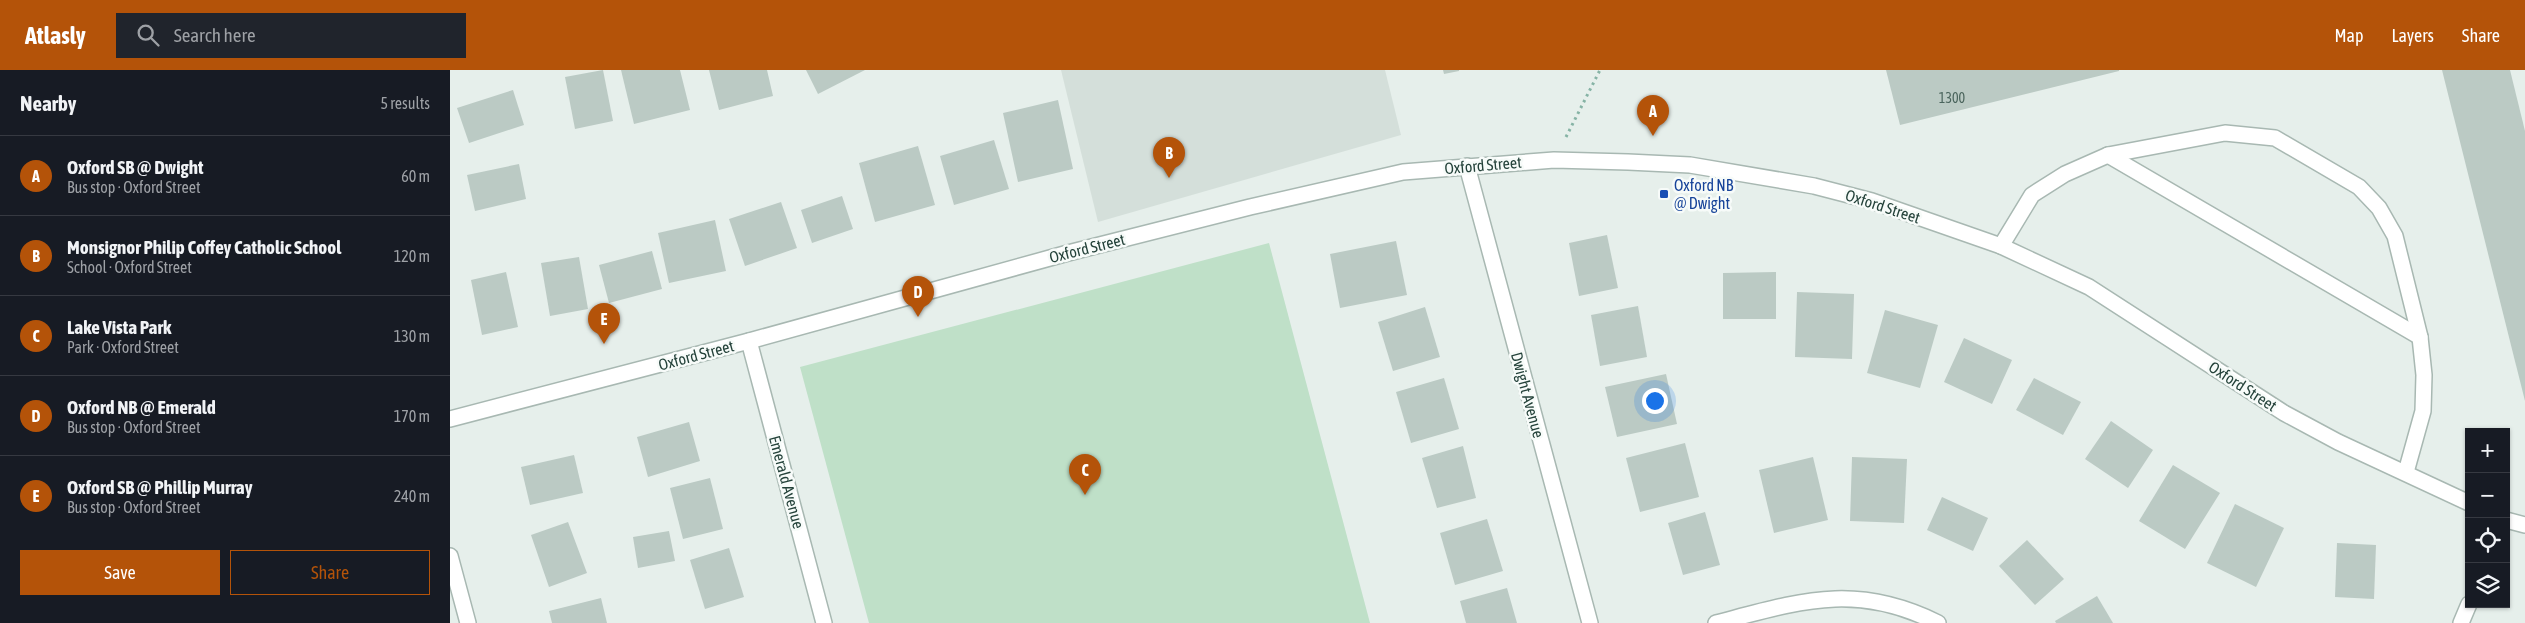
<!DOCTYPE html>
<html lang="en">
<head>
<meta charset="utf-8">
<style>
  body { margin:0; font-family:"Asap Condensed",sans-serif; background:#20242c; color:#f1f3f6 }
  .controls { position:absolute; right:15px; bottom:15px; display:grid; overflow:hidden; border-radius:0px; box-shadow:0 1px 4px #0004 }
  .controls button { width:45px; height:45px; display:grid; place-items:center; padding:0; border:0; border-bottom:1px solid #363941; background:#171b24; color:#f1f3f6; font:25px sans-serif }
  .you { position:absolute; left:1204px; top:330px; width:18px; height:18px; margin:-12px; border:4px solid #fff; border-radius:50%; background:#1a73e8; box-shadow:0 0 0 8px #1a73e833 }
  .badge { display:grid; place-items:center; width:32px; height:32px; border-radius:50%; background:#b45309; color:#fff; font-size:16px; font-weight:700 }
  .pin { position:absolute; translate:-50% -41px; filter:drop-shadow(0 1px 2px #0008) }
  .pin::after { content:''; position:absolute; top:26px; width:18px; height:15px; background:inherit; clip-path:polygon(0 0,100% 0,50% 100%) }
  .list { margin:0; padding:0; list-style:none }
  h2 { display:flex; justify-content:space-between; align-items:center; height:65px; margin:0; padding:0 20px; font-size:21px }
  h2 small { font-size:16px; font-weight:400; color:#9ea1a6 }
  .list li { display:grid; grid-template-columns:32px 1fr auto; gap:15px; align-items:center; box-sizing:border-box; height:80px; padding:0 20px; border-top:1px solid #363941 }
  .list b { display:block; font-size:19px; white-space:nowrap }
  .list p { margin:0; font-size:16px; white-space:nowrap; color:#9ea1a6 }
  .list em { font-size:16px; font-style:normal; color:#9ea1a6 }
  .actions { display:flex; gap:10px; padding:15px 20px }
  .actions a { flex:1; padding:11px 0; border:1px solid #b45309; border-radius:0px; text-align:center; font-size:18px; color:#b45309 }
  .actions .main { background:#b45309; color:#fff }
  .icon { flex:none; width:28px; height:28px; fill:none; stroke:currentColor; stroke-width:2; stroke-linecap:round; stroke-linejoin:round }
  .map { position:relative; flex:none; width:2075px; height:553px; overflow:hidden }
  header { display:flex; align-items:center; gap:30px; box-sizing:border-box; height:70px; padding:0 25px; background:#b45309; color:#fff }
  header strong { font-size:24px }
  nav { display:flex; gap:28px; margin-inline-start:auto; font-size:18px }
  .search { width:350px; height:45px; background:#20242c; display:flex; align-items:center; gap:12px; box-sizing:border-box; padding:0 18px; border-radius:0px; color:#9ea1a6; font-size:19px }
  main { display:flex }
  aside { flex:1; background:#171b24 }
  .map>svg:first-child { display:block }
</style>
</head>
<body>
<header>
<strong>Atlasly</strong>
<div class="search"><svg class="icon" aria-label="search" viewBox="0 0 24 24"><circle cx="10" cy="10" r="6"/><path d="M15 15l6 6"/></svg>Search here</div>
<nav><a>Map</a><a>Layers</a><a>Share</a></nav>
</header>
<main>
<aside>
<h2>Nearby<small>5 results</small></h2>
<ul class="list">
<li><span class="badge">A</span><div><b>Oxford SB @ Dwight</b><p>Bus stop · Oxford Street</p></div><em>60 m</em></li>
<li><span class="badge">B</span><div><b>Monsignor Philip Coffey Catholic School</b><p>School · Oxford Street</p></div><em>120 m</em></li>
<li><span class="badge">C</span><div><b>Lake Vista Park</b><p>Park · Oxford Street</p></div><em>130 m</em></li>
<li><span class="badge">D</span><div><b>Oxford NB @ Emerald</b><p>Bus stop · Oxford Street</p></div><em>170 m</em></li>
<li><span class="badge">E</span><div><b>Oxford SB @ Phillip Murray</b><p>Bus stop · Oxford Street</p></div><em>240 m</em></li>
</ul>
<div class="actions"><a class="main">Save</a><a>Share</a></div>
</aside>
<div class="map">
<svg width="2075" height="553" viewBox="0 0 2075 553">
  <rect width="100%" height="100%" fill="#e6efeb"/>
  <path fill="#d4dfda" d="M611,0H935L951,65L648,152Z"/>
  <path fill="#bfe0c8" d="M819,173L920,553H419L350,297Z"/>
  <g fill="#bbcac4">
    <path d="M153,0L163,51L125,59L115,7Z"/>
    <path d="M171,0H230L240,40L184,54Z"/>
    <path d="M259,0H317L323,26L269,40Z"/>
    <path d="M356,0H415L368,24Z"/>
    <path d="M993,0H1009V1L994,4Z"/>
    <path d="M1436,0H1669V1L1450,55Z"/>
    <path d="M1992,0H2060L2075,61V331Z"/>
    <path d="M63,20L74,55L19,73L7,38Z"/>
    <path d="M608,30L623,99L568,112L553,43Z"/>
    <path d="M544,70L559,119L504,135L490,86Z"/>
    <path d="M468,76L485,135L425,152L409,93Z"/>
    <path d="M69,94L76,129L25,141L17,105Z"/>
    <path d="M392,126L403,159L362,173L351,140Z"/>
    <path d="M331,132L347,178L295,196L279,149Z"/>
    <path d="M265,150L276,201L219,213L208,163Z"/>
    <path d="M1157,165L1168,218L1129,226L1119,173Z"/>
    <path d="M946,171L957,225L890,238L880,184Z"/>
    <path d="M202,181L212,219L159,233L149,195Z"/>
    <path d="M129,187L138,239L100,246L91,193Z"/>
    <path d="M56,202L68,257L32,265L21,210Z"/>
    <path d="M1326,202V249H1273V203Z"/>
    <path d="M1347,222L1404,224L1402,289L1345,287Z"/>
    <path d="M1188,236L1197,287L1150,296L1141,245Z"/>
    <path d="M975,237L990,287L943,301L928,252Z"/>
    <path d="M1435,240L1488,255L1470,318L1417,303Z"/>
    <path d="M1514,268L1562,290L1542,334L1494,312Z"/>
    <path d="M1216,304L1227,354L1167,367L1155,317Z"/>
    <path d="M994,308L1009,359L961,373L946,322Z"/>
    <path d="M1584,308L1631,332L1613,365L1566,340Z"/>
    <path d="M1661,351L1703,380L1678,418L1635,389Z"/>
    <path d="M239,352L250,391L198,407L187,367Z"/>
    <path d="M1235,373L1249,427L1190,442L1176,388Z"/>
    <path d="M1013,376L1026,428L987,438L972,388Z"/>
    <path d="M124,385L133,423L80,435L71,397Z"/>
    <path d="M1363,387L1378,450L1324,463L1309,400Z"/>
    <path d="M1402,387L1457,389L1454,453L1400,451Z"/>
    <path d="M1723,395L1770,423L1735,479L1689,451Z"/>
    <path d="M260,408L273,459L233,469L220,418Z"/>
    <path d="M1492,427L1538,448L1523,481L1477,460Z"/>
    <path d="M1785,434L1834,458L1806,517L1757,493Z"/>
    <path d="M1255,442L1270,495L1233,505L1218,453Z"/>
    <path d="M1037,449L1053,501L1005,515L990,463Z"/>
    <path d="M118,452L137,503L99,517L81,465Z"/>
    <path d="M219,461L225,491L188,498L183,467Z"/>
    <path d="M1577,470L1614,509L1585,535L1549,496Z"/>
    <path d="M1887,473L1926,475L1924,529L1885,527Z"/>
    <path d="M279,478L294,527L255,539L240,490Z"/>
    <path d="M1057,518L1067,553H1016L1010,531Z"/>
    <path d="M1647,526L1663,553H1606L1605,551Z"/>
    <path d="M151,528L157,553H102L99,541Z"/>
  </g>
  <g fill="none" stroke-linecap="round" stroke-linejoin="round">
    <g stroke="#a8b8b2" stroke-width="18">
      <g id="minor">
        <path d="M1658,85L1970,267"/>
        <path d="M1017,96L1140,553"/>
        <path d="M1551,176L1582,125L1615,104L1658,85L1775,63L1825,68L1909,117L1929,138L1945,166L1970,267L1974,305L1973,341L1956,402"/>
        <path d="M299,271L374,553"/>
        <path d="M0,349L299,271L618,183L800,137L953,102L1104,90L1178,92L1240,95L1364,116L1422,131L1551,176L1639,217L1834,343L1888,372L2019,433"/>
        <path d="M2056,450L2075,455"/>
        <path d="M0,486L18,553"/>
        <path d="M1266,553C1351,531 1405,512 1488,553"/>
        <path d="M2011,553L2019,534"/>
      </g>
    </g>
    <path stroke="#86b3a5" stroke-width="3" stroke-dasharray="2.5 4" stroke-linecap="butt" d="M1116,67L1150,0"/>
    <use href="#minor" stroke="#fff" stroke-width="15"/>
  </g>
  <rect fill="#1a4fb4" stroke="#f7fbf9" stroke-width="2" x="1209" y="119" width="10" height="10" rx="2.5"/>
  <g text-anchor="middle" stroke-width="5" stroke-linejoin="round" paint-order="stroke">
    <g font-size="14" fill="#4a645c">
      <text x="1502" y="33">1300</text>
    </g>
    <g font-size="16" fill="#24423a" stroke="#f7fbf9">
      <text transform="translate(1033 95) rotate(-5)" y="6">Oxford Street</text>
      <text transform="translate(1433 136) rotate(18)" y="6">Oxford Street</text>
      <text transform="translate(637 178) rotate(-14)" y="6">Oxford Street</text>
      <text transform="translate(246 285) rotate(-15)" y="6">Oxford Street</text>
      <text transform="translate(1793 316) rotate(33)" y="6">Oxford Street</text>
      <text transform="translate(1078 325) rotate(75)" y="6">Dwight Avenue</text>
      <text transform="translate(337 412) rotate(75)" y="6">Emerald Avenue</text>
    </g>
    <g font-size="16" fill="#164399" stroke="#f7fbf9" text-anchor="start">
      <text x="1224" y="121">Oxford NB<tspan x="1224" dy="18">@ Dwight</tspan></text>
    </g>
  </g>
</svg>
<div class="controls">
<button>+</button>
<button>−</button>
<button><svg class="icon" aria-label="locate" viewBox="0 0 24 24"><circle cx="12" cy="12" r="6"/><path d="M12 2v4M12 18v4M2 12h4M18 12h4"/></svg></button>
<button><svg class="icon" aria-label="layers" viewBox="0 0 24 24"><path d="M12 4l9 5-9 5-9-5zM3 14l9 5 9-5"/></svg></button>
</div>
<div class="you"></div>
<div class="pin badge" style="left:1203px;top:66px">A</div>
<div class="pin badge" style="left:719px;top:108px">B</div>
<div class="pin badge" style="left:635px;top:425px">C</div>
<div class="pin badge" style="left:468px;top:247px">D</div>
<div class="pin badge" style="left:154px;top:274px">E</div>
</div>
</main>
</body>
</html>
